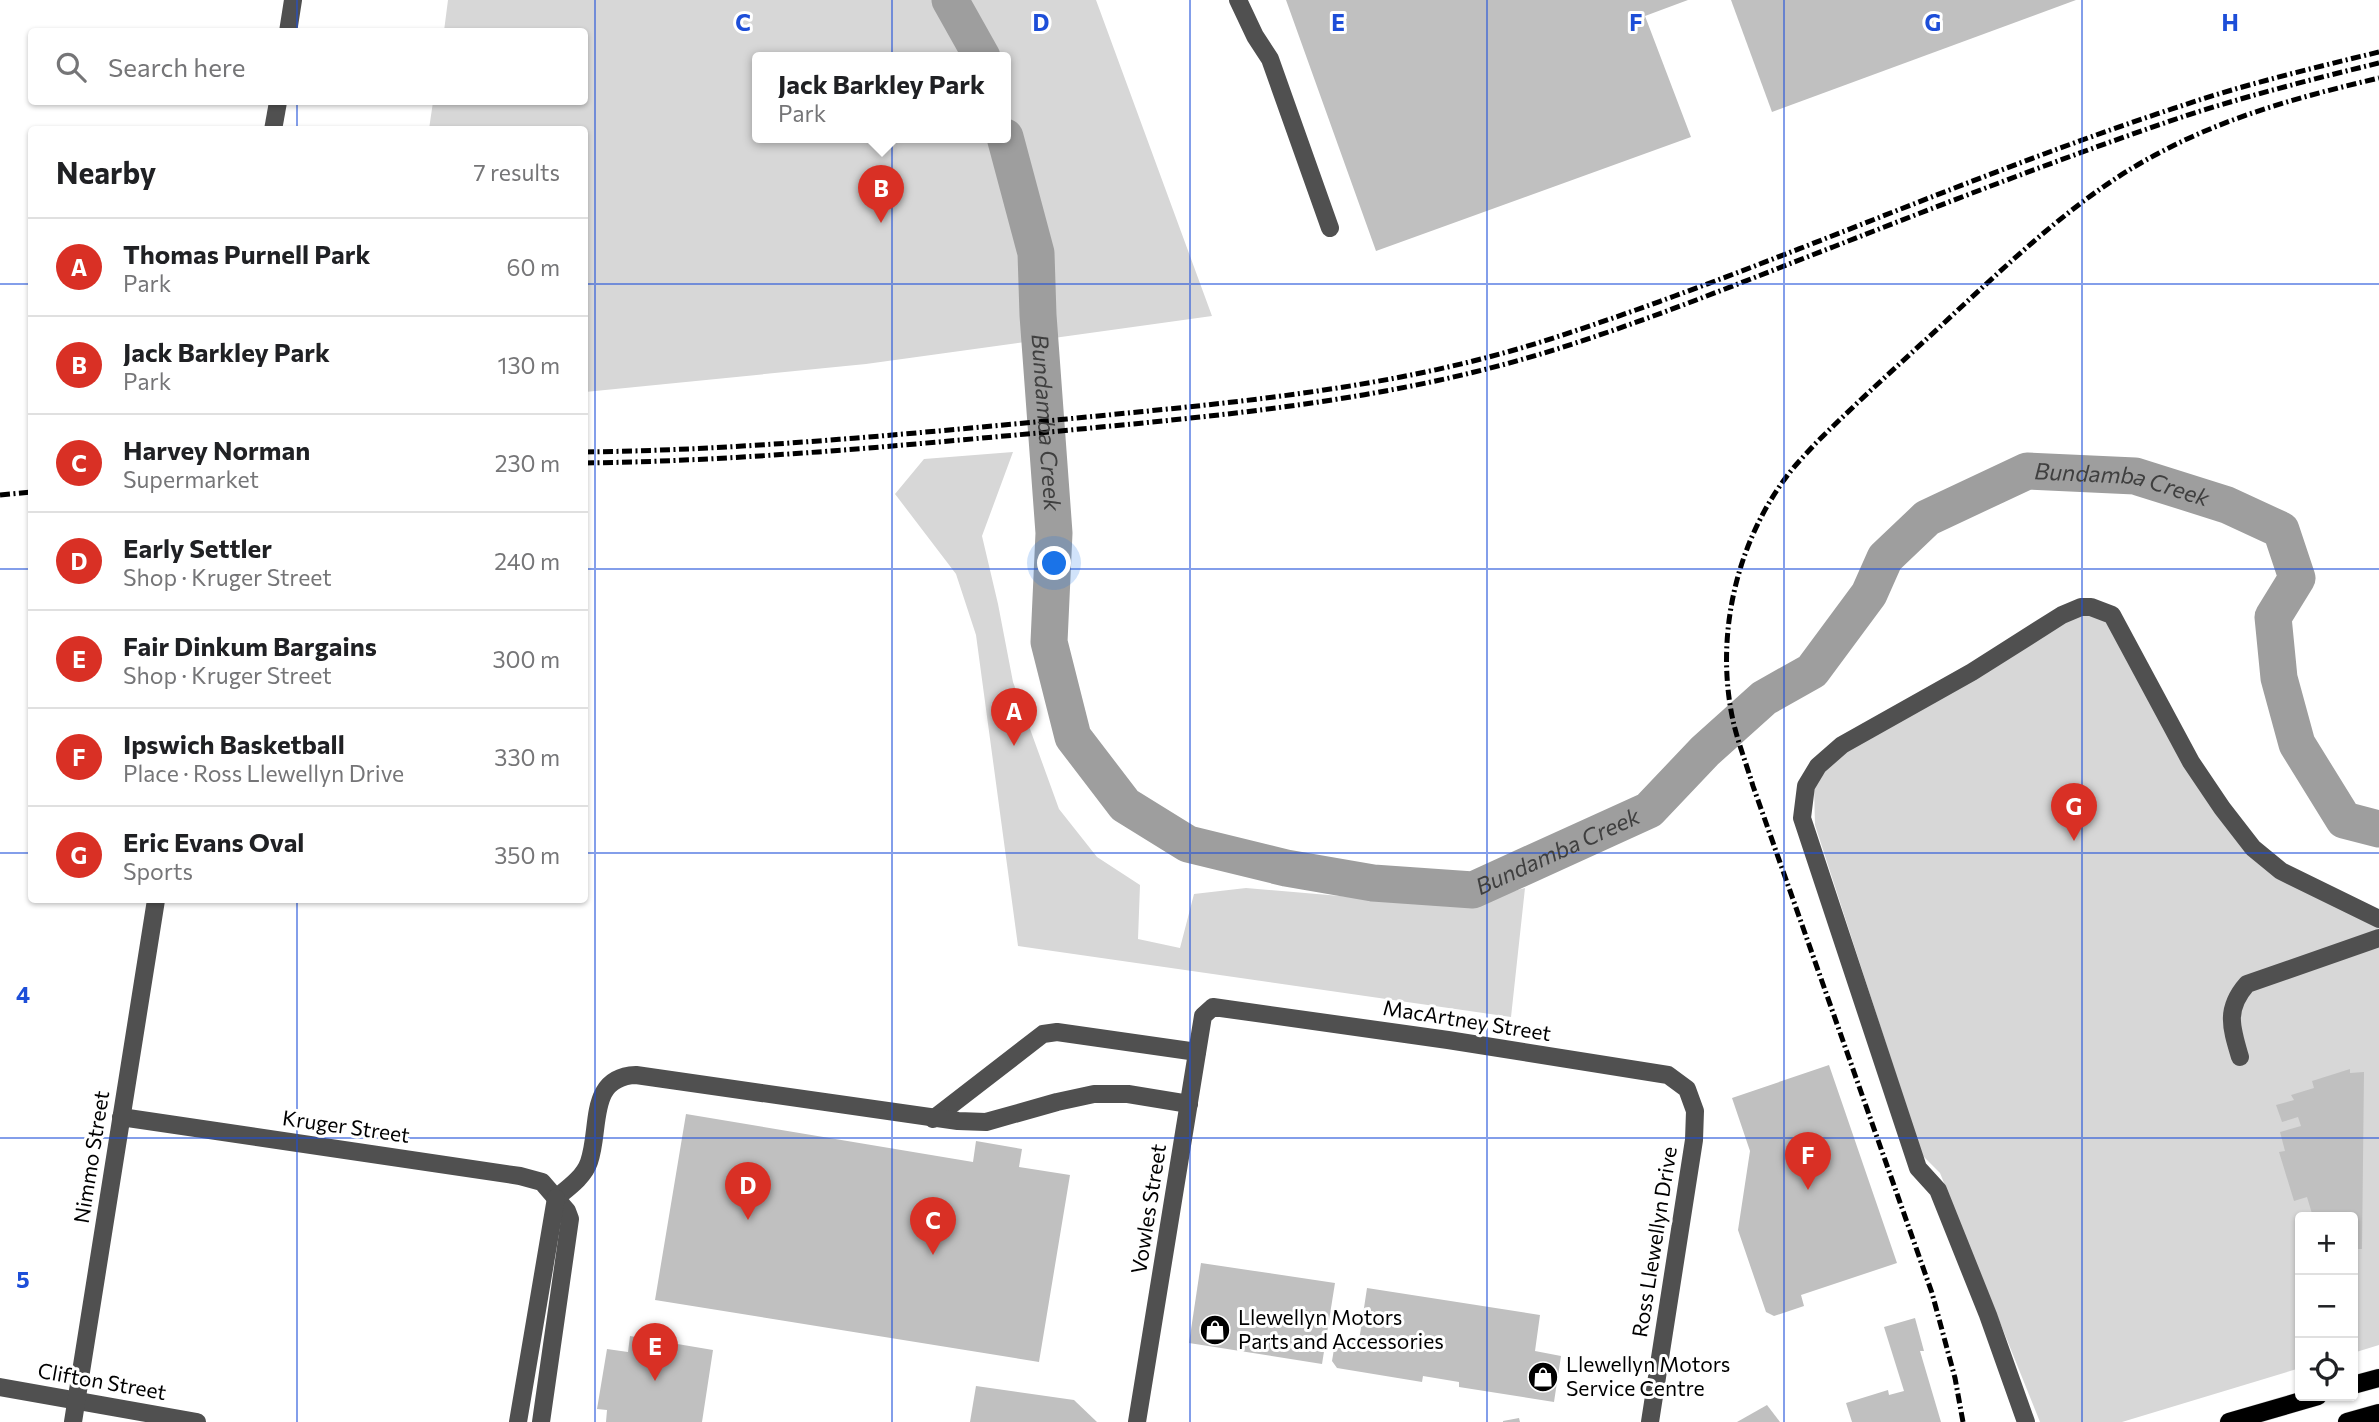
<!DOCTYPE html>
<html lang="en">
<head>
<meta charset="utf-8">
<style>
  body { margin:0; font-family:Commissioner,sans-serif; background:#f6f6f6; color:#202124 }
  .controls { position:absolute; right:21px; bottom:21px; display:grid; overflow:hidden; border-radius:7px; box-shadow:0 2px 5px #0004 }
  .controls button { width:63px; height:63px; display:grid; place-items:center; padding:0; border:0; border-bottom:2px solid #e0e0e0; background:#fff; color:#202124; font:35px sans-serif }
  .you { position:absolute; left:1055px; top:564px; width:24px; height:24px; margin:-18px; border:5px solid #fff; border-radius:50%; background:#1a73e8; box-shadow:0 0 0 10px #1a73e833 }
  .badge { display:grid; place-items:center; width:46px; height:46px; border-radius:50%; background:#d93025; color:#fff; font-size:23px; font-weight:700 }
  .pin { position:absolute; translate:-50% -58px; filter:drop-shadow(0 2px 4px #0008) }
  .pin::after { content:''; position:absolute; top:37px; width:24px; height:21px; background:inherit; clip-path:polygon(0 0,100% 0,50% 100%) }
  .popup { position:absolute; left:752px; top:52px; width:259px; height:91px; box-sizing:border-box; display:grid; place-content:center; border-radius:7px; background:#fff; filter:drop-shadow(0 2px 5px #0005); font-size:23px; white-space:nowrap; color:#757577 }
  .popup b { font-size:26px; color:#202124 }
  .popup::after { content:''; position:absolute; left:50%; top:100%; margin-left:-14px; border:14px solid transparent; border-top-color:#fff }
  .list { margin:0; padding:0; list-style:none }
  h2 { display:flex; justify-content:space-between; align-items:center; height:91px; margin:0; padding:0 28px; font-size:30px }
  h2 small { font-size:23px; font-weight:400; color:#757577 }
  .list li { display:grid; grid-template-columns:46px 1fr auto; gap:21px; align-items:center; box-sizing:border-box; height:98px; padding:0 28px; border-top:2px solid #e0e0e0 }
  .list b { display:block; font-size:26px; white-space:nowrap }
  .list p { margin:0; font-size:23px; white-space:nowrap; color:#757577 }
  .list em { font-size:23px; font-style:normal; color:#757577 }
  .icon { flex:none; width:38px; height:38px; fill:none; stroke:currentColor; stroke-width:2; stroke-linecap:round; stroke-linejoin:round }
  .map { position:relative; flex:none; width:2379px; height:1422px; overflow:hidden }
  .search { position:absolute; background:#fff; box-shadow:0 2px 5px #0004; left:28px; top:28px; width:560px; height:77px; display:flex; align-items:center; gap:18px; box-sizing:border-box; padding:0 24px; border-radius:7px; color:#757577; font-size:26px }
  .panel { position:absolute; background:#fff; box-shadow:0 2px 5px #0004; left:28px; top:126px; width:560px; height:777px; border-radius:7px }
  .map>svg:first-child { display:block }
</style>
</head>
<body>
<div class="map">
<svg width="2379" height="1422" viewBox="0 0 2379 1422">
  <rect width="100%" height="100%" fill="#fff"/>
  <g fill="#d7d7d7" fill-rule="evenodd">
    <path d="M448,0H1096L1212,316L866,364L585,392L584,130L429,129L433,102H584V32L444,31ZM757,57H1005V137H757Z"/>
    <path d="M1013,452L982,536L998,604L1013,682L1059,809L1097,857L1140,885L1138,939L1180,948L1194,894L1246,888L1457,906L1525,888L1511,1017L1018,946L976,635L956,574L895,494L924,459Z"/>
    <path d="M2090,611L2108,617L2228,822L2339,903L2379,928V1345L2353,1353V1217H2300V1368L2122,1422H2040L1940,1173L1922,1155L1815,825L1814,786L1834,758L2068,616Z"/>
  </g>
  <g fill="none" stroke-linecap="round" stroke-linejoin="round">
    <g stroke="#9e9e9e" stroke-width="37">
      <path d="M950,0L982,57"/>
      <path id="s1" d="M1005,137L1036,253L1038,315L1054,533L1049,642L1073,737L1125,805L1188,844L1286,868L1373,883L1473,890L1649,810L1705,751L1764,698L1812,671L1869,594L1885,558L1927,518L2027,471L2135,476L2227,505L2281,530L2297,578L2273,617L2279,678L2297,744L2344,820L2379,829"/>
    </g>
  </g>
  <g fill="#c0c0c0">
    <path d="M1286,0H1688L1645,16L1691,137L1376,251Z"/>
    <path d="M1731,0H2076L1772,112Z"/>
    <path d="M1829,1065L1897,1263L1801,1295L1804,1306L1774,1316L1766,1312L1738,1230L1750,1151L1732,1098Z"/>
    <path d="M2350,1069V1073L2364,1072L2362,1249H2353V1217H2313L2307,1197L2294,1201L2279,1152L2285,1151L2280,1132L2301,1126L2298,1117L2282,1122L2276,1105L2294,1100L2291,1095L2314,1088L2312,1081Z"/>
    <path d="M686,1114L973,1162L976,1141L1022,1149L1019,1167L1070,1175L1039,1362L655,1300Z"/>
    <path d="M1201,1263L1335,1283L1322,1364L1189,1343Z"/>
    <path d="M1367,1288L1540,1315L1535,1351L1561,1356L1554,1402L1459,1387V1382L1423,1376L1422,1382L1337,1368L1332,1361L1336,1337L1359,1341Z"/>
    <path d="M1915,1318L1924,1351H1920L1941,1422H1852L1846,1403L1888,1390L1889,1395L1904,1391L1884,1327Z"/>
    <path d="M630,1336L713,1350L702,1422H606L607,1410L597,1409L607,1349L628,1352Z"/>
    <path d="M976,1386L1074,1400L1097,1422H970Z"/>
    <path d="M1767,1405L1780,1422H1737Z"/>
    <path d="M1519,1418L1520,1422H1503V1421Z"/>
  </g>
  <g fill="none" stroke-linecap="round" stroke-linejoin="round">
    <g stroke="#dbdbdb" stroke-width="19">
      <g id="major">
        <path d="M2353,1385L2379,1378"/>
        <path d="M2229,1422L2318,1396"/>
        <path d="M2347,1422L2379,1413"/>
      </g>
    </g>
    <g stroke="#505050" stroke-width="18">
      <path d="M1238,0L1255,36L1270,59L1330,228"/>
      <path d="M288,32L293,0"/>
      <path d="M273,130L278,102"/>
      <path d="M2240,1057C2231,1027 2225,1009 2247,984L2379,938"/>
      <path d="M121,1117L520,1176L542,1182L567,1211L570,1219L541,1422"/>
      <path d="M933,1119L1043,1034L1057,1032L1197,1052"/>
      <path d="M556,1198C568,1188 584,1177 589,1162C601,1128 587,1077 636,1075L958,1121L986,1122L1057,1102L1094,1094H1128L1189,1104"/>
      <path d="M0,1387L197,1422"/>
      <path d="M73,1422L156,900"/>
      <path d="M518,1422L556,1198"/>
      <path d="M1137,1422L1203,1016L1213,1007L1448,1040L1668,1075L1687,1089L1695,1111L1694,1140L1650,1422"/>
      <path d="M2026,1422L1988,1315L1938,1190L1918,1168L1802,818L1806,786L1818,766L1842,745L1972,672L2062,615L2081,607H2091L2112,615L2191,762L2222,808L2253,848L2281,871L2379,919"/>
    </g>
    <use href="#major" stroke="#000" stroke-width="18"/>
    <g stroke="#000" stroke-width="5" stroke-dasharray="10 3.5 2 3.5" stroke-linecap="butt">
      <path d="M584,452C746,450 906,434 1067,419C1228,403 1390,390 1544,341C1760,272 1966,176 2181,106C2246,84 2313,68 2379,52"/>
      <path d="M584,463C740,461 894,446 1049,432C1216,416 1383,402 1544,353C1642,323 1737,284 1833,247C1948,202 2064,157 2182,117C2246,96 2313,79 2379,63"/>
      <path d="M0,495L32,492"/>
      <path d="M1963,1422L1955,1378L1932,1293L1753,786C1747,766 1739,745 1734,725C1714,640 1735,545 1787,476C1796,464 1806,454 1815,444C1862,397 1911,354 1959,309C2021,252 2084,192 2159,153C2228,116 2303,96 2379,78"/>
    </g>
  </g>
  <path fill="none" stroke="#1d4ed8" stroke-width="2" stroke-opacity="0.55" d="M297,0V32M595,0V1422M892,0V1422M1190,0V1422M1487,0V1422M1784,0V1422M2082,0V1422M297,102V130M0,284H32M584,284H2379M0,569H32M584,569H2379M0,853H32M584,853H2379M297,900V1422M0,1138H2379"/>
  <defs>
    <g id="shop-disc" transform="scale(1.575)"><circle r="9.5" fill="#000" stroke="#fff"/><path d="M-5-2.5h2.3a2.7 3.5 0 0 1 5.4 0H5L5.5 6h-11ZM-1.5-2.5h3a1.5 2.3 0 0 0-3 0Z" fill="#fff"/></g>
  </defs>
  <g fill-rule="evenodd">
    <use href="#shop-disc" x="1215" y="1330"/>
    <use href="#shop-disc" x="1543" y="1377"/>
  </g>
  <g text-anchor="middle" stroke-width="6" stroke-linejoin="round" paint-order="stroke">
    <g font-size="21" fill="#000" stroke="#fff">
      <text transform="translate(1467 1021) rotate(9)" y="7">MacArtney Street</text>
      <text transform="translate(346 1127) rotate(8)" y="7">Kruger Street</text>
      <text transform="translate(92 1157) rotate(-81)" y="7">Nimmo Street</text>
      <text transform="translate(1149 1209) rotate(-81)" y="7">Vowles Street</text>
      <text transform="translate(1655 1242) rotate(-81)" y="7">Ross Llewellyn Drive</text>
      <text transform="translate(102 1382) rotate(10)" y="7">Clifton Street</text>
    </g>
    <g font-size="21" fill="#000" stroke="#fff" text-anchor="start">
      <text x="1238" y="1325">Llewellyn Motors<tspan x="1238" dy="24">Parts and Accessories</tspan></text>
      <text x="1566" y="1372">Llewellyn Motors<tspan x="1566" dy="24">Service Centre</tspan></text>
    </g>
    <g font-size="23" font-style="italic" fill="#3f3f3f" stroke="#fff">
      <text dy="8" stroke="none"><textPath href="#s1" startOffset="290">Bundamba Creek</textPath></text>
      <text dy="8" stroke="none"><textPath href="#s1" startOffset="1866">Bundamba Creek</textPath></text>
      <text dy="8" stroke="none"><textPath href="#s1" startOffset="1150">Bundamba Creek</textPath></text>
    </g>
  </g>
  <g font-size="23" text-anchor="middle" font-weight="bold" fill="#1d4ed8" stroke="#fff" stroke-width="6" stroke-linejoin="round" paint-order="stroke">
    <text x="743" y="31">C</text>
    <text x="1041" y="31">D</text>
    <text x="1338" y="31">E</text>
    <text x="1636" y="31">F</text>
    <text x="1933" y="31">G</text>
    <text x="2230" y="31">H</text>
    <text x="23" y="1003">4</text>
    <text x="23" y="1288">5</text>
  </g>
</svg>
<div class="controls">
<button>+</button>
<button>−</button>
<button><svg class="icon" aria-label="locate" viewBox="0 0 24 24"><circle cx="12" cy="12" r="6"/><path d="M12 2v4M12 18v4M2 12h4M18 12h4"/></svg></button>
</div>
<div class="you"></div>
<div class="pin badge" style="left:1014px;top:746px">A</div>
<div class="pin badge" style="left:881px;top:223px">B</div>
<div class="popup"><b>Jack Barkley Park</b>Park</div>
<div class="pin badge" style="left:933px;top:1255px">C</div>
<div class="pin badge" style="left:748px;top:1220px">D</div>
<div class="pin badge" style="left:655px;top:1381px">E</div>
<div class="pin badge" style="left:1808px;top:1190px">F</div>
<div class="pin badge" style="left:2074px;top:841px">G</div>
<div class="search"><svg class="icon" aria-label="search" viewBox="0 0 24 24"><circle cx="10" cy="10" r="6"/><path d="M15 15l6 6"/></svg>Search here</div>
<section class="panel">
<h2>Nearby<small>7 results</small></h2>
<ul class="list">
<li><span class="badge">A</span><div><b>Thomas Purnell Park</b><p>Park</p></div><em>60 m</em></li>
<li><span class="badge">B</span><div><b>Jack Barkley Park</b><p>Park</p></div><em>130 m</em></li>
<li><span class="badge">C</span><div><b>Harvey Norman</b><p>Supermarket</p></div><em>230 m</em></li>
<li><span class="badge">D</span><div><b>Early Settler</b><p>Shop · Kruger Street</p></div><em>240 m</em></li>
<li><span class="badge">E</span><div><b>Fair Dinkum Bargains</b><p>Shop · Kruger Street</p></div><em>300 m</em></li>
<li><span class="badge">F</span><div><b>Ipswich Basketball</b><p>Place · Ross Llewellyn Drive</p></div><em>330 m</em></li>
<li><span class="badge">G</span><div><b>Eric Evans Oval</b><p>Sports</p></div><em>350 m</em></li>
</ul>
</section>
</div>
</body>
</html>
